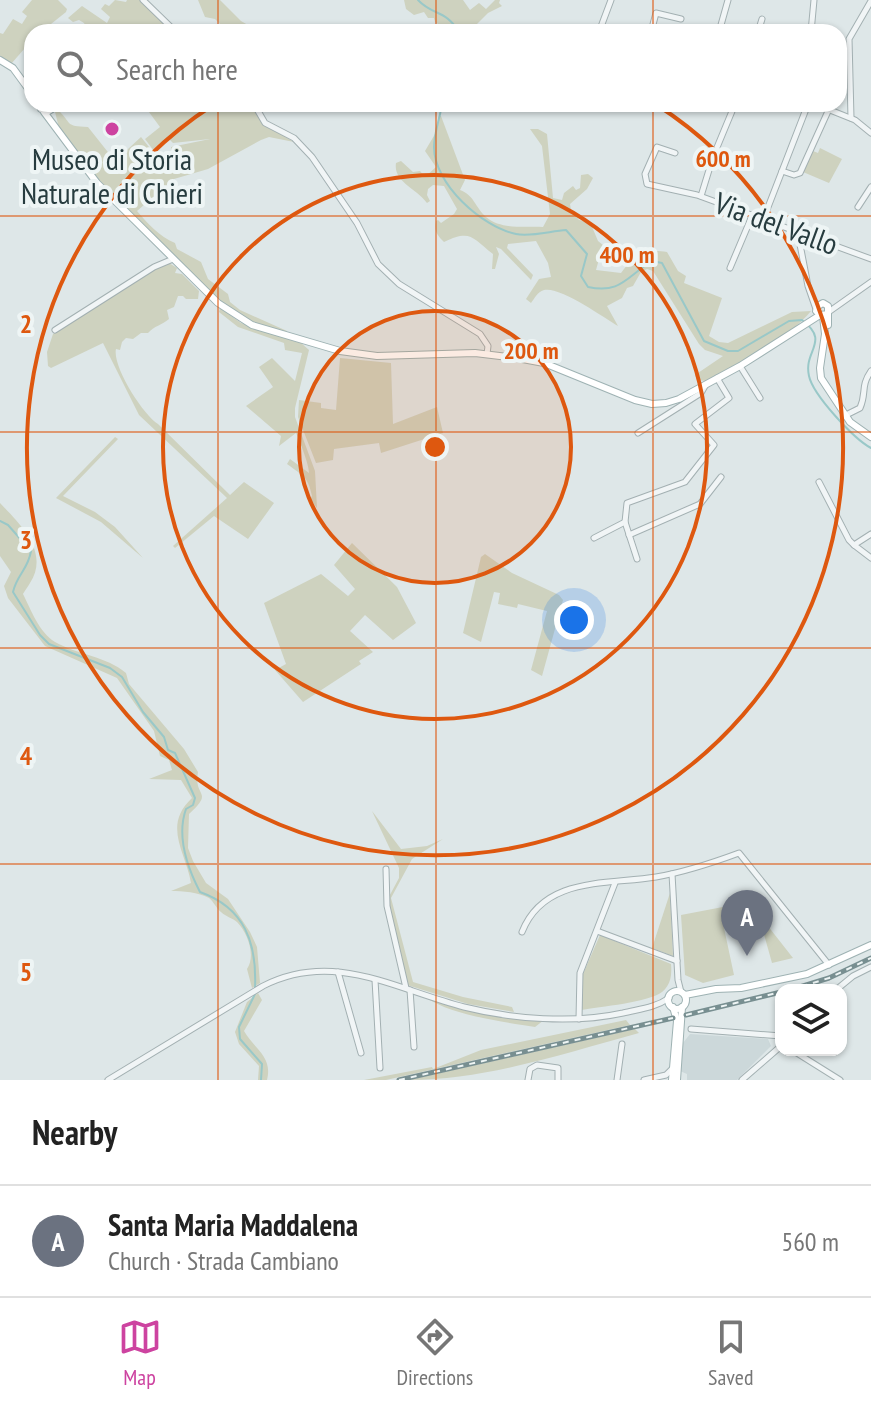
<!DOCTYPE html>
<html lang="en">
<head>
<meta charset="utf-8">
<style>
  body { margin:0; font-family:"PT Sans Narrow",sans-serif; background:#f2f2f2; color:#222 }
  .controls { position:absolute; right:24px; bottom:24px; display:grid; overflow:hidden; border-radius:16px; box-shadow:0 2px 6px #0004 }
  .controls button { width:72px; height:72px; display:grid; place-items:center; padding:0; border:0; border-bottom:2px solid #e0e0e0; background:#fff; color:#222; font:40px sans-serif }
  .you { position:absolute; left:574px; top:620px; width:28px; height:28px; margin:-20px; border:6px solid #fff; border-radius:50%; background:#1a73e8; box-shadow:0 0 0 12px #1a73e833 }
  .badge { display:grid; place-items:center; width:52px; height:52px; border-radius:50%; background:#cd43a0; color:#fff; font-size:26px; font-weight:700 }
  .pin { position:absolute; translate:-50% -66px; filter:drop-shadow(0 2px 4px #0008) }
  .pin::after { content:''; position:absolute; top:42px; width:28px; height:24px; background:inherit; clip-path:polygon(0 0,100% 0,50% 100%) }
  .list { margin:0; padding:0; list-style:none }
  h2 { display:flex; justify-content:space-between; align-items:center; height:104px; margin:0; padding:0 32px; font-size:34px }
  h2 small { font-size:26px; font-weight:400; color:#767676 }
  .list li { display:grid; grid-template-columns:52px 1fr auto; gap:24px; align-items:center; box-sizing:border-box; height:112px; padding:0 32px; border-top:2px solid #e0e0e0 }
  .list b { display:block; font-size:30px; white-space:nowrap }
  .list p { margin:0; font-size:26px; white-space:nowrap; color:#767676 }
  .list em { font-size:26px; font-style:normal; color:#767676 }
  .icon { flex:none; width:44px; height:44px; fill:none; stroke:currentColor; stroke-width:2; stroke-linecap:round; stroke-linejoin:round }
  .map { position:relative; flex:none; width:871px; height:1080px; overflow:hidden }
  .search { position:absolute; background:#fff; box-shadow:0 2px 6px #0004; left:24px; right:24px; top:24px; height:88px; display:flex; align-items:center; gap:20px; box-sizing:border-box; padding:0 28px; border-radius:24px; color:#767676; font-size:30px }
  .sheet { height:216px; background:#fff }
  nav { display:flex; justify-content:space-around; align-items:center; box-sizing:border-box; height:112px; border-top:2px solid #e0e0e0; background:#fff; font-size:22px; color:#767676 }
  nav a { display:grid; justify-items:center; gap:4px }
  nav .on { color:#cd43a0 }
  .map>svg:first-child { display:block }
</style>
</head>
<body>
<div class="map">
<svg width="871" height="1080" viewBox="0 0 871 1080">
  <rect width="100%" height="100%" fill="#dee7e8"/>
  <path fill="#ccd8da" d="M690,1034L768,1039L771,1046L737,1080H687V1074L680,1071L683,1043Z"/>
  <g fill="#ced2bf">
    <path d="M32,0H58L67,9L66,12L41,32H32V40L11,64L0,57V33L3,34L13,19L22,24L27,16L22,12Z"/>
    <path d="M115,0L126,2L127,0H141L169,29V32H88L84,23L79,20L73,22L68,18L82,6L107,23L110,17L101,9L105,4L109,6Z"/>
    <path d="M198,0H220L241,21L260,32H228L215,19L205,17Z"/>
    <path d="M404,0H463L470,10L479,3L486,9L495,0H500L499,3L502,6L488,13L469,32H450L435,22L434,18H428L424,12L414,15L406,9Z"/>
    <path d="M143,104H252L262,123L294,142L269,137L261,140L208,169L174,179L137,211C148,224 159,236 175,243L177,249L201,262L208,279L228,294L230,302L240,310L287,331L286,334L250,321L219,301L91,172L59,128L55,112L58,110C73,124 64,126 88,127L115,161L141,137L157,157L164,152L174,164L171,147L210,139L173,143L169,139L154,151L145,139L160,127Z"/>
    <path d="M439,116H441L465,180L460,190C474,195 475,207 486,217C501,230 525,226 543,227L550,214L542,146L530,129H538L547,134L553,198L562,200L564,193L573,186L576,190L580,188L581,175L588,174L593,178L587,189L570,204L571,210L579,220L590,222L598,241L603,245L596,270L621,273C634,255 644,248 667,252L678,271L686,276L684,283L722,298L709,336L719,342L728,343L792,312L811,311C790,338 737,364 706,381L697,380L695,375L723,356L705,350L699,344L653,271L647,269L641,272L633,286L627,288L622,298L607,306L618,326C603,317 560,286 544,290C537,292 535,298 531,303L526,299L539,279L551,277L548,263L536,241L508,244L507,248L533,275L531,280L501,249L496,247L499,254L495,269H492L493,254C472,238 471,229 444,242C437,235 434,231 436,221L438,220L441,223L454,214L457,209L444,186L433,185L428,189L427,195L430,201L427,203C416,188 393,182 396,163L401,161L413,172L420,171L425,177L436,167L425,151L435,134Z"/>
    <path d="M820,148L842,159L829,183L803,172L813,151L818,153Z"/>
    <path d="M169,263L177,268L175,273L182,274L199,291L198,299H186L183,296H178L174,307L167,310L169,319C162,325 154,326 148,333H141L133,339L126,338L122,342L120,350L116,349C112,366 143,415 158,424L230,495L244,482L274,503L248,539L214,516L175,548L173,546L227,498L139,415L103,343L51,368L48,366L47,352L53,334L155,268Z"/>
    <path d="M220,308L241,323L300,342L309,350L295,408V417L315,471L317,508L310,499L312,496C308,476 303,476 287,464L290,459L309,473C309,464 300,442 296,433L279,446L281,436L246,406L273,387L259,367L272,358L295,381L302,353L285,350L284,343L238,327L219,312Z"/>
    <path d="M340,358L391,363L393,424L437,407L443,433L381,453L379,443L334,449L333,460L316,463L298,417L299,400L321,403V408L336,410Z"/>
    <path d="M115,437L118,439L63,496L95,512L115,527L143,558L101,522L56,498Z"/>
    <path d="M0,503C20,524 50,552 30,583C28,587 25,590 23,594C31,610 39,632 55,642C78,655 106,656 126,673L129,684L184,749L198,772C193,798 215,790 189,814L188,848L193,861L206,883L228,899L250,932L257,947L260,983L252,988L247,969C256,956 248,933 237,922C233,918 226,917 221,912C216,908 214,902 209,898C198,892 183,891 171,891L191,883C186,852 162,826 192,798L181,780L149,779L172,770L169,760L160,756L154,731L117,678L45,646L8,598L4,586L11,572L0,556Z"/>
    <path d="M352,543L397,587L416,623L393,640L365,615L350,631L373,652L359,661L361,664L303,702L275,670L286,664L264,603L321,574L348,596L355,589L334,565Z"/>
    <path d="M485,554L512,573L559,595L563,600L542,676L531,670L547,611L518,604L517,608L498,604L500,593L494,592L481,642L463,633L481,557Z"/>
    <path d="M372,811L401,849L427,846L443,839L412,859L391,898L413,982L463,997L512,1007L514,1012L468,1004L404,984L384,906L399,878V868Z"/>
    <path d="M670,893L673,956L652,948Z"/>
    <path d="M749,902L793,958L772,963L760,920L724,928L734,975L703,983L685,975L681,915Z"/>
    <path d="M600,935L671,964C672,974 671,985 662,992C650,1002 599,1007 581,1010L583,974Z"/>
    <path d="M258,993L262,1000L244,1031C254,1049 273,1056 267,1080H258L259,1066L239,1044L235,1032L247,1002Z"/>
    <path d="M427,998L544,1020L535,1027C504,1022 451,1015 427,998Z"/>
    <path d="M626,1020L630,1025L386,1080H364L432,1067L433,1069L481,1050Z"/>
    <path d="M635,1029L639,1033C565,1053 486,1080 409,1080Z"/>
  </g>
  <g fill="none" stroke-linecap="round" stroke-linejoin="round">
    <g stroke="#99c8c8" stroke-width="2">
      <path d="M418,0C433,16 445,9 459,32"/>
      <path d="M442,104C440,118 434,133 434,147C434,184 482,227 516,234C531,237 551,231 566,230L587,254L581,276L588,287C621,294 626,277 652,261L662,263L704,341L728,351H738L789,321L802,320C831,342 803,350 809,376C813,395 854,439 871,448"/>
      <path d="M0,521L8,525L31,551C28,570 17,574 13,592L40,635L49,644L110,668L122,677L143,712L164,737L168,750L175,753L195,798L193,805L186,809C176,837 187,867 200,892C245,908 257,943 255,988"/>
      <path d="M255,994L239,1027L240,1039L262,1064L261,1080"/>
    </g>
    <g stroke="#a3b0b2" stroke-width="7">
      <g id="minor">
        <path d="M143,0L176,32"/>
        <path d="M599,32L611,0"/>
        <path d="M651,32L656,13L681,19"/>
        <path d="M719,32L728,0"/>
        <path d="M758,32L762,19"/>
        <path d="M811,32L814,0"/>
        <path d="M254,104L265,123L294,138L312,157L357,223L378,264L399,284L480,334L488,346L487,354"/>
        <path d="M815,104L855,120L871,133"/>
        <path d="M851,118L849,39L871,1"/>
        <path d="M675,153L657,147L645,174L647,184L697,195L871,259"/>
        <path d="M782,171L794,175L800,173L829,109"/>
        <path d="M701,196L713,157L735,104"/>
        <path d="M858,207L871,187"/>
        <path d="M763,220L808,104"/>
        <path d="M798,234L808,286L816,309"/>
        <path d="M730,268L752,216"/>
        <path d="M830,311L871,282"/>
        <path d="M55,330L154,267L173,259"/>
        <path d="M740,366L760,398"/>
        <path d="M846,415L860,408C867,392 860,387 871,371"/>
        <path d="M638,433L701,393L705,386"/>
        <path d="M819,482L849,540L854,545"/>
        <path d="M871,534L854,545L871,558"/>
        <path d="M629,535L700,504L721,477"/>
        <path d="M594,538L625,522"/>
        <path d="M637,559L625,522L627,503L685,482L714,445L695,424L729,398L717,378"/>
        <path d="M386,869L387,906L406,988"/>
        <path d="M672,874L678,980L681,992"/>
        <path d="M597,931L677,961"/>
        <path d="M522,932C544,876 608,885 656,877C685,872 712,863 739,853L829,965"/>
        <path d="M338,972L361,1053"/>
        <path d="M375,980L380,1068"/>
        <path d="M410,990L414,1047"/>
        <path d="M836,990L853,976L871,967"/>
        <path d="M579,1019L580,973L615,883"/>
        <path d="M691,1029L781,1036"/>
        <path d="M792,1050L840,1080"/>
        <path d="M108,1080L263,986C334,950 394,989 464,1007C512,1019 574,1024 623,1013C639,1009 655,1008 669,998"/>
        <path d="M528,1080L530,1069L537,1065L558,1068V1080"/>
        <path d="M617,1080L622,1044"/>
        <path d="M644,1080L666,1075L672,1069"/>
        <path d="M742,1080L781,1046"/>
      </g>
    </g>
    <g stroke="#9eb2b3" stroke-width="8">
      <g id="major">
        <path d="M0,60L13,68L32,94"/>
        <path d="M40,104L41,109L47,112L52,109L53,104"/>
        <path d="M44,112L97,183L218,303L252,325L340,351L377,356L475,353L517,358L544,363L635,400L652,404L666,403L679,399L740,366L820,315"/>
        <path d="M823,316L825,334L820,368L821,378L850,422L871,437"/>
        <path d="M828,325V306L823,303L818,306L816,311L820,315L828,314"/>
        <circle cx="677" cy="1000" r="9"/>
        <path d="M685,995L716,989L741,988L807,974L871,945"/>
        <path d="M672,1080L677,1021L673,1007"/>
        <path d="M677,1080L682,1007"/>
      </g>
    </g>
    <use href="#minor" stroke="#f1f5f6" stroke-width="5"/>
    <use href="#major" stroke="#fff" stroke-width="6"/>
    <g stroke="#788f91" stroke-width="5">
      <g id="rail">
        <path d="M790,990L829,978L871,958"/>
        <path d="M686,1015L781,992"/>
        <path d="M399,1080L673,1018"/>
      </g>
    </g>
    <use href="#rail" stroke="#eef5f5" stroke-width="2" stroke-dasharray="6" stroke-linecap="butt"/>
  </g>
  <path fill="none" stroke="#de580f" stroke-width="2" stroke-opacity="0.55" d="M218,0V32M436,0V32M653,0V32M218,104V1080M436,104V1080M653,104V1080M0,216H871M0,432H871M0,648H871M0,864H871"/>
  <circle cx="435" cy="447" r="136" fill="#de580f" fill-opacity=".12"/>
  <g fill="none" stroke="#de580f" stroke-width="4">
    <circle cx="435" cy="447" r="136"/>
    <circle cx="435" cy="447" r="272"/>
    <path d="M657 105A408 408 0 1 1 213 105"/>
  </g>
  <circle fill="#cd43a0" stroke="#eef5f5" stroke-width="3" cx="112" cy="129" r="8"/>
  <g text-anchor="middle" stroke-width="8" stroke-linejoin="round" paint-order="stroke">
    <g font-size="30" fill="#273c3f" stroke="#eef5f5">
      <text x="112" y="170">Museo di Storia<tspan x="112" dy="34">Naturale di Chieri</tspan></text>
    </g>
    <g font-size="30" fill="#273c3f" stroke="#eef5f5">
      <text transform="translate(776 224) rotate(20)" y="10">Via del Vallo</text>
    </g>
  </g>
  <g font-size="26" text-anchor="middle" font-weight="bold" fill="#de580f" stroke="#eef5f5" stroke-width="8" stroke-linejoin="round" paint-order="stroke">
    <text x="26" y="333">2</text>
    <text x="26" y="549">3</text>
    <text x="26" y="765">4</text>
    <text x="26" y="981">5</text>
  </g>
  <circle cx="435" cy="447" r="12" fill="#de580f" stroke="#eef5f5" stroke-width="4"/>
  <g font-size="24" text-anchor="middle" font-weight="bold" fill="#de580f" stroke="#eef5f5" stroke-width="8" stroke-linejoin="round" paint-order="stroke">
    <text x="723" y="167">600 m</text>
    <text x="627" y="263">400 m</text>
    <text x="531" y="359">200 m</text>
  </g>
</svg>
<div class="controls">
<button><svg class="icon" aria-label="layers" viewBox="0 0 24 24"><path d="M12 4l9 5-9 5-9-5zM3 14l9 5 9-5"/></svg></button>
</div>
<div class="you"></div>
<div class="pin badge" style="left:747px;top:956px;background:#6b7280">A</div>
<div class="search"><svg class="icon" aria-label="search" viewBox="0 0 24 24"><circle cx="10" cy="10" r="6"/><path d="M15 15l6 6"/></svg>Search here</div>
</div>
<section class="sheet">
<h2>Nearby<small></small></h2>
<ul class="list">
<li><span class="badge" style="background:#6b7280">A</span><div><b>Santa Maria Maddalena</b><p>Church · Strada Cambiano</p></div><em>560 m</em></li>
</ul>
</section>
<nav>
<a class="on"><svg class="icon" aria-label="map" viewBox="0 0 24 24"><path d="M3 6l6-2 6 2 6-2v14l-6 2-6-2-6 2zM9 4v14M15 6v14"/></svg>Map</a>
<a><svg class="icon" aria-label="directions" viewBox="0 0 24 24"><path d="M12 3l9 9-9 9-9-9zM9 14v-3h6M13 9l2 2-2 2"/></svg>Directions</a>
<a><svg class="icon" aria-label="saved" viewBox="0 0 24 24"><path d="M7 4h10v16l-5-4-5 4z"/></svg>Saved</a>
</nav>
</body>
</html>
